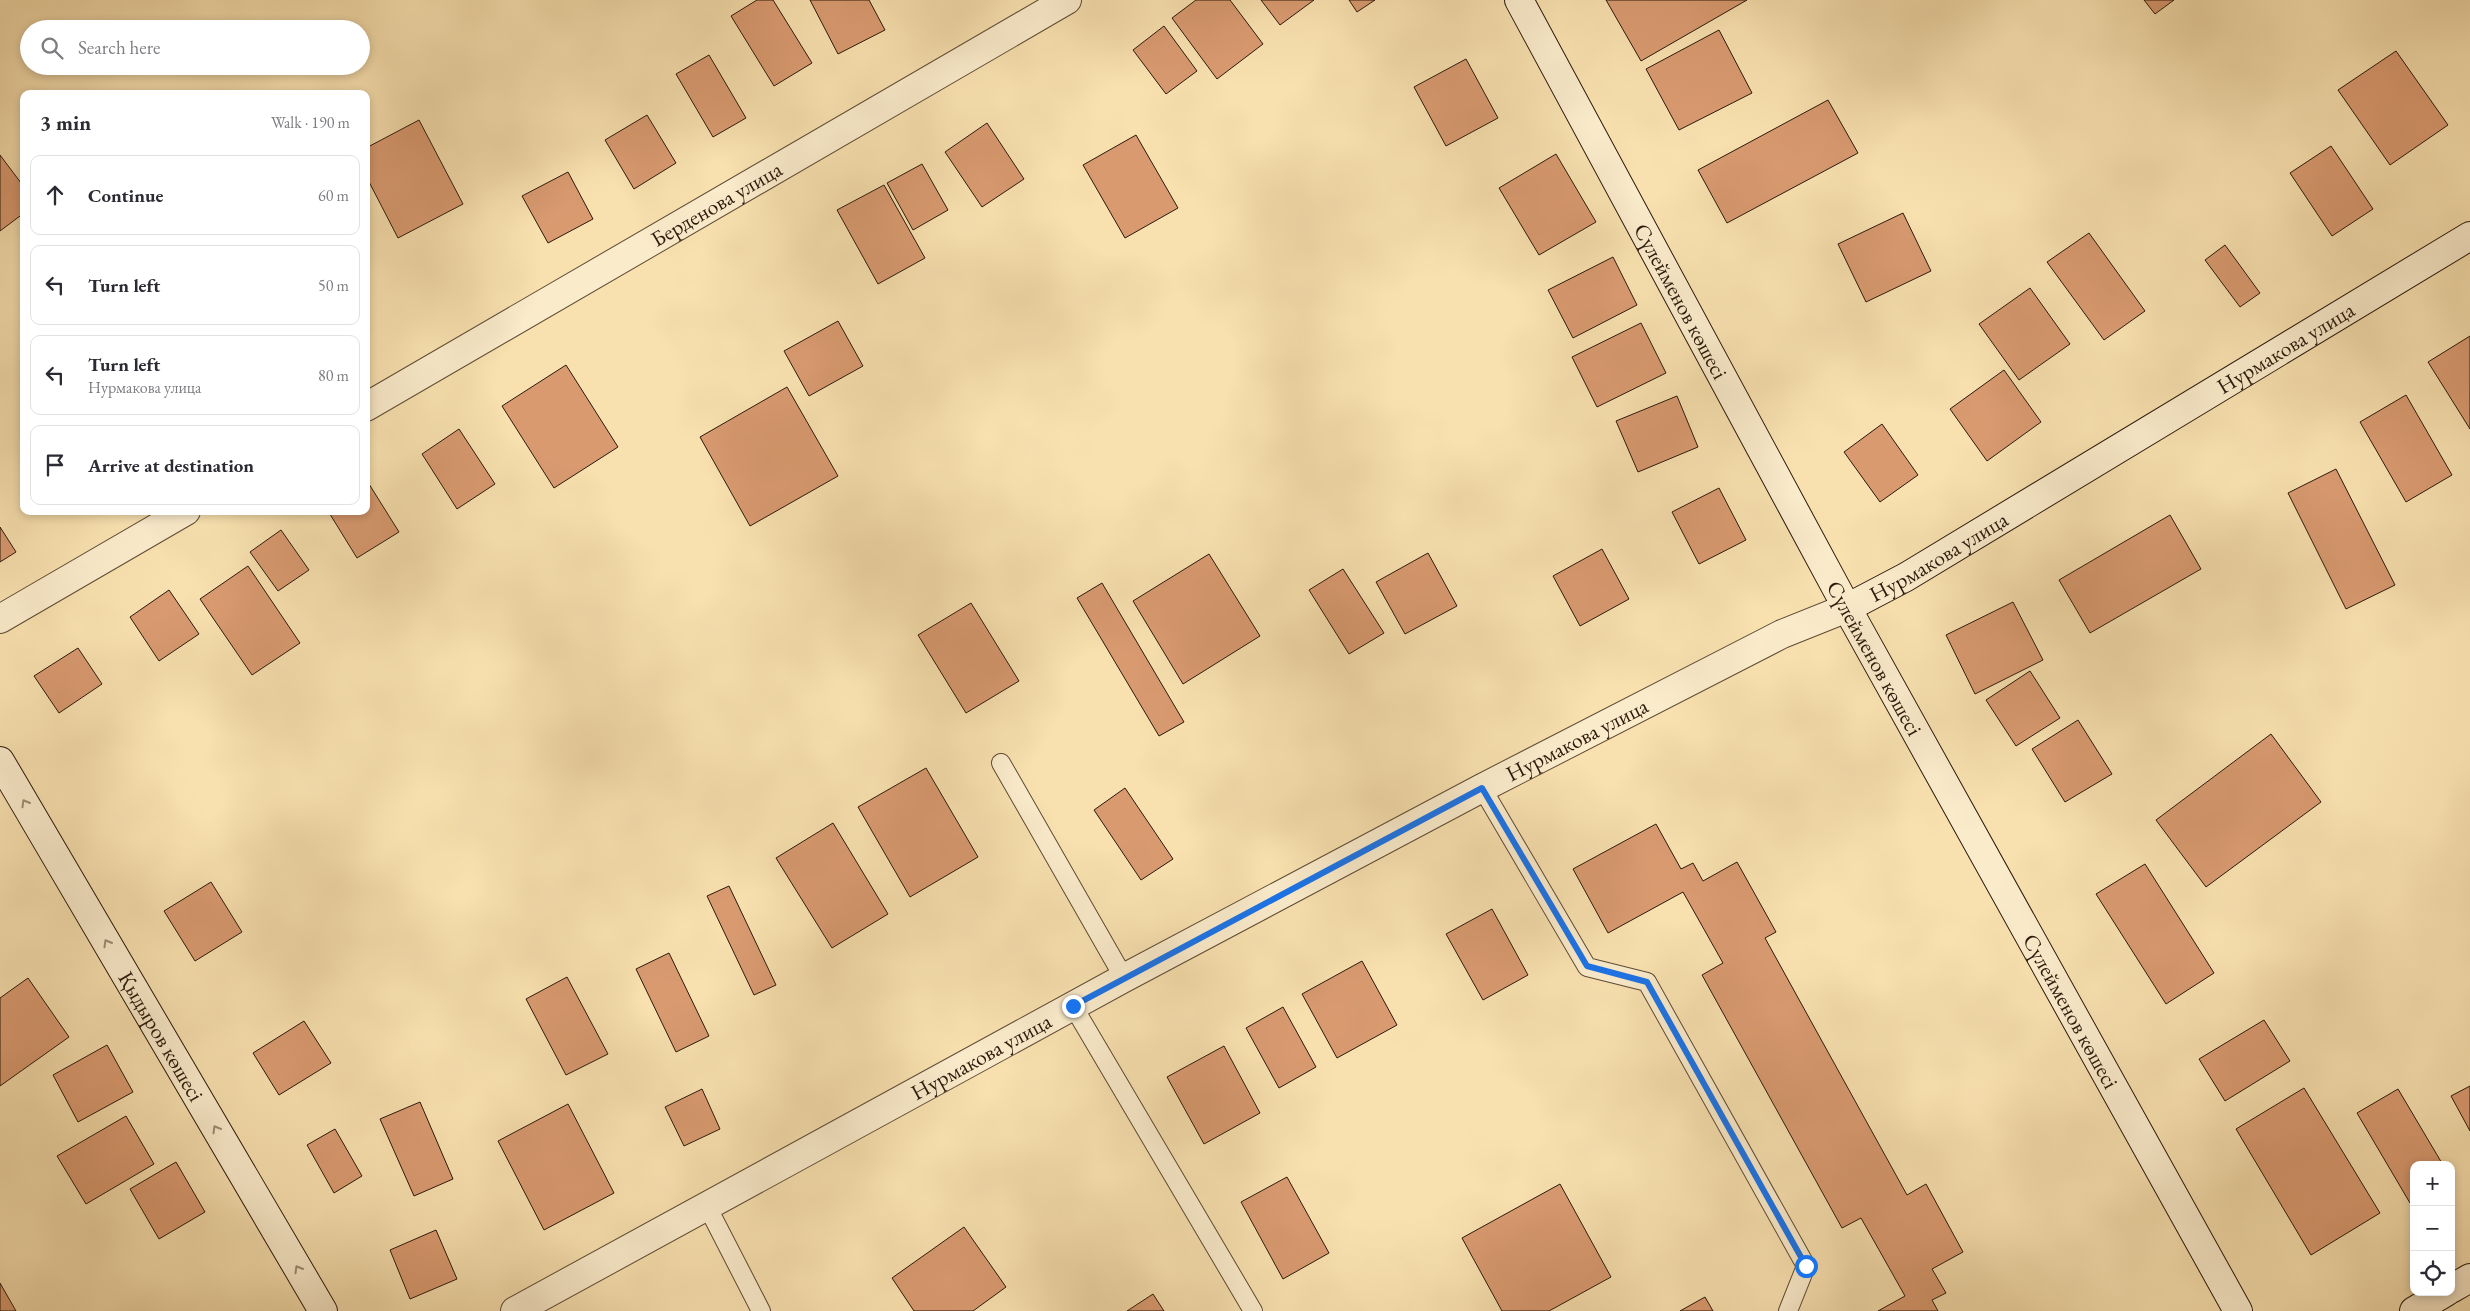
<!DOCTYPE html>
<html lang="en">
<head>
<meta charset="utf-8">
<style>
  body { margin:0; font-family:"EB Garamond",serif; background:#f7f7f7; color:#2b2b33 }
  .controls { position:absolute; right:15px; bottom:15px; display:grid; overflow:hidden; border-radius:10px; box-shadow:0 2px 8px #0003 }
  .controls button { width:45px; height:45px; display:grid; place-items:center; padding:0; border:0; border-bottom:1px solid #e1e1e2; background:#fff; color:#2b2b33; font:25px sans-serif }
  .stop { position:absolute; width:15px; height:15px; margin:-11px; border:4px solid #1a73e8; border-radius:50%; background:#fff }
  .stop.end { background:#1a73e8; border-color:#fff; box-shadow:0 1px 5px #0008 }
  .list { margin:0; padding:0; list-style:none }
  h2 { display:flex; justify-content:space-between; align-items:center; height:65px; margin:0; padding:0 20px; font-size:21px }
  h2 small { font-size:16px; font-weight:400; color:#7c7c81 }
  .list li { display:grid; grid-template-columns:32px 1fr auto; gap:15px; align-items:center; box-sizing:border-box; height:80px; margin:0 10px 10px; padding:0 10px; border:1px solid #e1e1e2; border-radius:10px }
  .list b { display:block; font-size:19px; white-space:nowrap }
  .list p { margin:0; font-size:16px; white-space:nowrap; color:#7c7c81 }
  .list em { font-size:16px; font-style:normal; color:#7c7c81 }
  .icon { flex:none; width:28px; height:28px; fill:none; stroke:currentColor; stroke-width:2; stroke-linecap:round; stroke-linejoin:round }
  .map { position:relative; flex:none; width:2470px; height:1311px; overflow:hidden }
  .search { position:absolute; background:#fff; box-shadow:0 2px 8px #0003; left:20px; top:20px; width:350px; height:55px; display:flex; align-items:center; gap:12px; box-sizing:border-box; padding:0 18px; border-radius:28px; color:#7c7c81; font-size:19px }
  .panel { position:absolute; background:#fff; box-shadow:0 2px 8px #0003; left:20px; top:90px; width:350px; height:425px; border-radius:10px }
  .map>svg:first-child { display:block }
</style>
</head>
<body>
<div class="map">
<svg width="2470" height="1311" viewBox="0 0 2470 1311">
  <rect width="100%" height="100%" fill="#f8e0af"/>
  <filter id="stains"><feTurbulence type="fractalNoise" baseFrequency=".004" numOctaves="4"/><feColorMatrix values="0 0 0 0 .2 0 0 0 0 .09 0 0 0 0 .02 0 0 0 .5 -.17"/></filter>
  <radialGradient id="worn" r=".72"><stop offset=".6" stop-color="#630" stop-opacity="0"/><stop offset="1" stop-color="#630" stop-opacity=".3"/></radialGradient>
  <g fill="#d99a70" stroke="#2b190b">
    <path d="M757,0H773L812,63L774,86L731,16Z"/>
    <path d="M810,0H869L885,30L838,54Z"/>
    <path d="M1196,0H1230L1263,44L1217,79L1172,18Z"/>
    <path d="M1261,0H1314L1280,25Z"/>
    <path d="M1349,0H1375L1357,12Z"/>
    <path d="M1606,0H1747L1641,61Z"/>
    <path d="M2144,0H2174L2155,14Z"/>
    <path d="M1164,26L1197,71L1166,94L1133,50Z"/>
    <path d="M1719,30L1752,93L1679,130L1646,69Z"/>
    <path d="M2396,51L2448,125L2390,165L2338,90Z"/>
    <path d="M709,55L746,118L713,137L676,74Z"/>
    <path d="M1466,59L1498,118L1446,146L1414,87Z"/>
    <path d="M1828,100L1858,153L1727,223L1698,170Z"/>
    <path d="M647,115L676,163L634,189L605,140Z"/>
    <path d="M419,120L463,204L398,238L366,176V148Z"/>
    <path d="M987,123L1024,179L982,207L945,152Z"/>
    <path d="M1136,135L1178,208L1125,238L1083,165Z"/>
    <path d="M2331,146L2373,209L2332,236L2290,173Z"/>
    <path d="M1556,154L1596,222L1539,255L1499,188Z"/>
    <path d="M0,155L24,187V213L0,231Z"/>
    <path d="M922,164L948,210L913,230L887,183Z"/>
    <path d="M568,172L593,219L548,243L522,196Z"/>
    <path d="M884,185L925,258L878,284L837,210Z"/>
    <path d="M1903,213L1931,271L1866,302L1838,244Z"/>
    <path d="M2089,233L2145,311L2104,340L2047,262Z"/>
    <path d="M2225,245L2260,293L2240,307L2205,260Z"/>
    <path d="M1613,257L1637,305L1573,338L1548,290Z"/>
    <path d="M2030,288L2070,344L2019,380L1979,324Z"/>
    <path d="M838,321L863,366L809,396L784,351Z"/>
    <path d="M1641,323L1666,373L1597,407L1572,357Z"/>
    <path d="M2470,336V429L2428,362Z"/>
    <path d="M566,365L618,447L554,488L502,406Z"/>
    <path d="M2004,370L2041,422L1987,461L1950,409Z"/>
    <path d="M787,387L838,476L750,526L700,437Z"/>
    <path d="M2406,395L2452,475L2406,502L2360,422Z"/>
    <path d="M1677,396L1698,447L1638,472L1616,421Z"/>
    <path d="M1882,424L1918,475L1880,502L1844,452Z"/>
    <path d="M459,429L495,484L457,509L422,454Z"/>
    <path d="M2336,469L2395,585L2346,609L2288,493Z"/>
    <path d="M369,484L399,532L357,558L328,511H366V485Z"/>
    <path d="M1719,488L1746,540L1699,564L1672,512Z"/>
    <path d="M2170,515L2201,569L2090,633L2059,580Z"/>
    <path d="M0,527L16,552L0,562Z"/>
    <path d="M281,530L309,570L278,591L250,552Z"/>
    <path d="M1602,549L1629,599L1580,626L1553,576Z"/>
    <path d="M1428,553L1457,606L1405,634L1376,582Z"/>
    <path d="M1209,554L1260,636L1183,684L1133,601Z"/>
    <path d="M248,566L300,643L252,675L200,599Z"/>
    <path d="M1343,569L1384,633L1349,654L1309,590Z"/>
    <path d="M1102,583L1184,722L1159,736L1077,598Z"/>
    <path d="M169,590L199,634L159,661L130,617Z"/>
    <path d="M2013,602L2043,660L1975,694L1946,635Z"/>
    <path d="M971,603L1019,681L966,713L918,635Z"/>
    <path d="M78,648L102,684L59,713L34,676Z"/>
    <path d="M2030,671L2060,718L2016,746L1986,700Z"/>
    <path d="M2078,720L2112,774L2065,802L2032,749Z"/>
    <path d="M2271,734L2321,802L2206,887L2156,820Z"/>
    <path d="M926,768L978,857L910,897L858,807Z"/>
    <path d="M1125,788L1173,859L1141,880L1094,810Z"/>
    <path d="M833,823L888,914L832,948L776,858Z"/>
    <path d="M1656,824L1681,869L1693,863L1703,881L1737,862L1776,932L1765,938L1907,1195L1926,1184L1963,1252L1932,1269L1946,1293L1932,1300L1938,1311H1878L1905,1296L1861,1218L1842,1228L1702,975L1723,963L1683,892L1608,933L1573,869Z"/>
    <path d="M2145,864L2214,973L2166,1004L2096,894Z"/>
    <path d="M211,882L242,932L195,961L164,911Z"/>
    <path d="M729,886L776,985L754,995L707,896Z"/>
    <path d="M1492,909L1528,975L1483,1000L1446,934Z"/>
    <path d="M669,953L709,1036L676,1052L636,969Z"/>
    <path d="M1362,961L1397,1025L1337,1058L1302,994Z"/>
    <path d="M567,977L608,1054L566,1075L526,999Z"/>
    <path d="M28,978L69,1037L0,1086V998Z"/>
    <path d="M1283,1007L1316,1067L1279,1088L1246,1028Z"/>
    <path d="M2264,1020L2290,1061L2225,1101L2199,1059Z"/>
    <path d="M304,1021L331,1063L279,1095L253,1053Z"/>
    <path d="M107,1045L133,1092L78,1122L53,1075Z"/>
    <path d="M1224,1046L1260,1113L1204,1144L1167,1077Z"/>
    <path d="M2470,1086V1131L2451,1096Z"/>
    <path d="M2304,1088L2380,1213L2311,1255L2236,1129Z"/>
    <path d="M702,1089L720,1129L684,1146L665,1107Z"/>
    <path d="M2398,1089L2443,1165H2414V1201L2410,1203L2357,1113Z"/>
    <path d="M420,1102L453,1179L414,1196L380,1119Z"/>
    <path d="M568,1104L614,1193L544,1230L498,1141Z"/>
    <path d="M126,1116L154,1164L86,1204L57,1156Z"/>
    <path d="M335,1129L362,1176L334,1193L307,1145Z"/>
    <path d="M176,1162L205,1212L159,1239L130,1189Z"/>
    <path d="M1287,1177L1329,1253L1283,1279L1241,1202Z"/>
    <path d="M1560,1184L1611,1277L1549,1311H1502L1462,1238Z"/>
    <path d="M964,1227L1006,1287L973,1311H914L892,1278Z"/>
    <path d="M436,1230L457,1279L410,1299L390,1250Z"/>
    <path d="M0,1283L16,1311H0Z"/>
    <path d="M1153,1294L1164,1311H1127Z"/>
    <path d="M1705,1297L1713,1311H1680Z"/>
  </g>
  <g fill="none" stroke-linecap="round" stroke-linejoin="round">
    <g stroke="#5e4b34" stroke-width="20">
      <g id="lane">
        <path d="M1001,763L1124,978"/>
        <path d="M1482,788L1587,967L1647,982L1806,1266L1788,1311"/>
        <path d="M1073,1006L1253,1311"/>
        <path d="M707,1206L761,1311"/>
      </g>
    </g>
    <g stroke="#5e4b34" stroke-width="30">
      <g id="street">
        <path id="s1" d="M366,407L1067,0"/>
        <path d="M0,619L186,511"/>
        <path id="s2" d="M515,1311L1124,978L1482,788L1782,634L1847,608"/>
      </g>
    </g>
    <g stroke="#2b190b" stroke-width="30">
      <g id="secondary">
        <path id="s3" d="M1519,0L1847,608L2238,1311"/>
        <path id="s4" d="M1847,608L1906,577L2470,236"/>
        <path id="s5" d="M0,761L323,1311"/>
        <path d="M2451,1289L2470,1278"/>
        <path d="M2414,1311L2446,1292"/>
      </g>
    </g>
    <use href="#lane" stroke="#faebcb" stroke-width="18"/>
    <use href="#street" stroke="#faebcb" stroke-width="28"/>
    <use href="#secondary" stroke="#faebcb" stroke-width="28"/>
  </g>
  <defs><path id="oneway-chevron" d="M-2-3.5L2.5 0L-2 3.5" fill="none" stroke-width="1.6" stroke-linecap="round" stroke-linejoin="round" transform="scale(1.25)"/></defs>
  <g stroke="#9d8c75">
    <use href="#oneway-chevron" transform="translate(25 803) rotate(-120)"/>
    <use href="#oneway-chevron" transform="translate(107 943) rotate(-120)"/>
    <use href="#oneway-chevron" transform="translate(216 1129) rotate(-120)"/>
    <use href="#oneway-chevron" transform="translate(298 1269) rotate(-120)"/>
  </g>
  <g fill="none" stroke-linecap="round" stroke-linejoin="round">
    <path stroke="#1a73e8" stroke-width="6" d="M1073,1006L1482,788L1587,966L1647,982L1806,1266"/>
  </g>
  <g text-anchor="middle" stroke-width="4" stroke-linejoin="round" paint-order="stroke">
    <g font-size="22" fill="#2b190b" stroke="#faebcb">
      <text dy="8" stroke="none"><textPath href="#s1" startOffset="405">Берденова улица</textPath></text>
      <text dy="8" stroke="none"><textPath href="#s3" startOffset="342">Сүлейменов көшесі</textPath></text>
      <text dy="8" stroke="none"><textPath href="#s4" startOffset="510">Нурмакова улица</textPath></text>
      <text dy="8" stroke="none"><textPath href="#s4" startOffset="105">Нурмакова улица</textPath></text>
      <text dy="8" stroke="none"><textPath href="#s3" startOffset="748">Сүлейменов көшесі</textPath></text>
      <text dy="8" stroke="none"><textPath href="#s2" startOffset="1206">Нурмакова улица</textPath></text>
      <text dy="8" stroke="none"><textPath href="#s3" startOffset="1152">Сүлейменов көшесі</textPath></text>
      <text dy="8" stroke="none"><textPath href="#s5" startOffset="319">Қыдыров көшесі</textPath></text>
      <text dy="8" stroke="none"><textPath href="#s2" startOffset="531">Нурмакова улица</textPath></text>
    </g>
  </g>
  <rect width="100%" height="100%" filter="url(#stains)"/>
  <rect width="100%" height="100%" fill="url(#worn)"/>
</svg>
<div class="controls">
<button>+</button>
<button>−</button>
<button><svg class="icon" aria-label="locate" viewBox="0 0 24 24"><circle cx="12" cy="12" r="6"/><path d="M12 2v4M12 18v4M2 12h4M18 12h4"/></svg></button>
</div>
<div class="stop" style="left:1806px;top:1266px"></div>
<div class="stop end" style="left:1073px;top:1006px"></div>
<div class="search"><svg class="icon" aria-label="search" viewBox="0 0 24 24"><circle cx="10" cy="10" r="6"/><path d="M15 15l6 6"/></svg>Search here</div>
<section class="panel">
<h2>3 min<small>Walk · 190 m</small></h2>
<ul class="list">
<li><svg class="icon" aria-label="ahead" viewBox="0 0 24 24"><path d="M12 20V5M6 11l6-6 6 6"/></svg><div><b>Continue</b></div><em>60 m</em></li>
<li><svg class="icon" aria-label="left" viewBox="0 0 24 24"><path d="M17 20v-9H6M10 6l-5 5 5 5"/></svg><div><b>Turn left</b></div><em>50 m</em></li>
<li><svg class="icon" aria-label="left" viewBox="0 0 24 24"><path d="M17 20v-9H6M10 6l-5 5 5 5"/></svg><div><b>Turn left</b><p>Нурмакова улица</p></div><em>80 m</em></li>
<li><svg class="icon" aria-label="arrive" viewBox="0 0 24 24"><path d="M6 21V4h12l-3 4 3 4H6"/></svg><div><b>Arrive at destination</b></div></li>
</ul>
</section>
</div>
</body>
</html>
